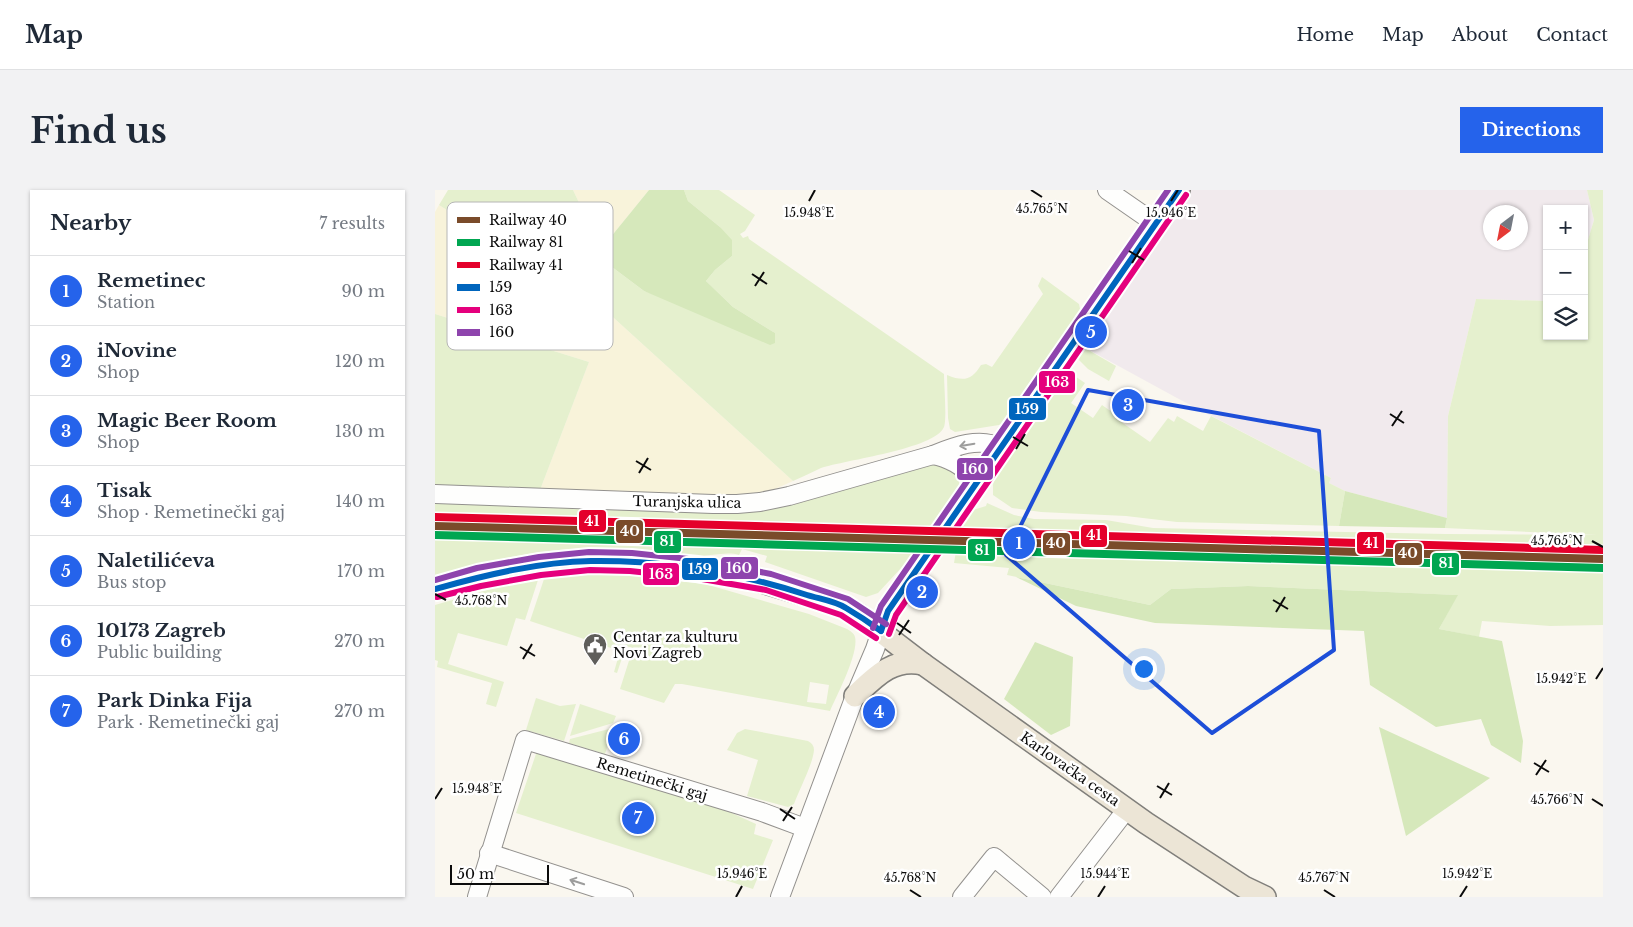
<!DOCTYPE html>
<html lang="en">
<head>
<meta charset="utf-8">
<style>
  body { margin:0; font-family:"Libre Baskerville",serif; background:#f2f2f3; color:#1f2937 }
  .controls { position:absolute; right:15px; top:15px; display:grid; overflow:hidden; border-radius:0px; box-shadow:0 1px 4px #0004 }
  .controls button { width:45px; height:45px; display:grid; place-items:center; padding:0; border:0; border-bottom:1px solid #e0e1e3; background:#fff; color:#1f2937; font:25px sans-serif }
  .compass { position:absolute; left:1048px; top:15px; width:45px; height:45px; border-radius:50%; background:#fff; box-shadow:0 1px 4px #0004; rotate:212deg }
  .scale { position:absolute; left:15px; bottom:12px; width:99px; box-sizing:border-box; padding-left:5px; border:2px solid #0b0b0b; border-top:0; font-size:14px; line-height:18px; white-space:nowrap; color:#0b0b0b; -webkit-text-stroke:4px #fff; paint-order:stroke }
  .you { position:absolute; left:708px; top:478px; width:18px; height:18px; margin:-12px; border:4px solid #fff; border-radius:50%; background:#1a73e8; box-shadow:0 0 0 8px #1a73e833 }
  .badge { display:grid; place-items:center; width:32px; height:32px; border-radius:50%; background:#2563eb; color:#fff; font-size:16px; font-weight:700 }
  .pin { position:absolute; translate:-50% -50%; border:2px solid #fff; box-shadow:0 1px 5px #0006 }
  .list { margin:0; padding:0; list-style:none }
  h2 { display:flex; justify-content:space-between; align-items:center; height:65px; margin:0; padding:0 20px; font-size:21px }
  h2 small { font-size:16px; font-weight:400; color:#747a83 }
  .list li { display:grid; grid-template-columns:32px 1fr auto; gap:15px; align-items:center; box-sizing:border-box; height:70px; padding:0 20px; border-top:1px solid #e0e1e3 }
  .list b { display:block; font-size:19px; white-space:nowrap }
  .list p { margin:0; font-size:16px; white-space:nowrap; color:#747a83 }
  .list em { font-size:16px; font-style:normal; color:#747a83 }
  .icon { flex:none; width:28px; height:28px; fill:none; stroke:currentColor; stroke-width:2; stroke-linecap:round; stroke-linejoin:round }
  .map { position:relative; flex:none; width:1168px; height:707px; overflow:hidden; border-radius:0px }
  header { display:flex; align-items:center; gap:30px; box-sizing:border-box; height:70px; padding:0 25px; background:#fff; border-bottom:1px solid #e0e1e3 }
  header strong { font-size:24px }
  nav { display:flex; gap:28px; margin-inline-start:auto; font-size:18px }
  .intro { display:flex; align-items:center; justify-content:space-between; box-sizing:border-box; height:120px; padding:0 30px }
  h1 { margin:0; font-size:35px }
  .button { padding:12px 22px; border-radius:0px; background:#2563eb; color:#fff; font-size:18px; font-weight:700 }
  main { display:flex; gap:30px; padding:0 30px }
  aside { flex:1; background:#fff; border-radius:0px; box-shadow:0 1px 4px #0004 }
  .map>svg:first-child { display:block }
</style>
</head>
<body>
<header>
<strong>Map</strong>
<nav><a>Home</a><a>Map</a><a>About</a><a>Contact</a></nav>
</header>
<div class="intro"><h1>Find us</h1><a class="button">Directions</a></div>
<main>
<aside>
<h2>Nearby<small>7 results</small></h2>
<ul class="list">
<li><span class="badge">1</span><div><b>Remetinec</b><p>Station</p></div><em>90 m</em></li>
<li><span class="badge">2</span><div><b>iNovine</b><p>Shop</p></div><em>120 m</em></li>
<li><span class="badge">3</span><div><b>Magic Beer Room</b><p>Shop</p></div><em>130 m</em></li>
<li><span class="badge">4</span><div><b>Tisak</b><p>Shop · Remetinečki gaj</p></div><em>140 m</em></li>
<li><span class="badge">5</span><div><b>Naletilićeva</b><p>Bus stop</p></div><em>170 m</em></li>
<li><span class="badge">6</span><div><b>10173 Zagreb</b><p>Public building</p></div><em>270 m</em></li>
<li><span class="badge">7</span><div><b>Park Dinka Fija</b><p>Park · Remetinečki gaj</p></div><em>270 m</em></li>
</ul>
</aside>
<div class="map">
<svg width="1168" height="707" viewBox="0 0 1168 707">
  <rect width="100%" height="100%" fill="#faf7ef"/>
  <path fill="#f1eaed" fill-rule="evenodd" d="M753,0H1152L1159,30L1149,63V19H1112V111L1041,109L1013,226L1012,328L910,301L894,293L896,288L742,208L645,155ZM1056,22H1086V52H1056Z"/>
  <g fill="#f8f3da">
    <path d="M138,0H214L166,59Z"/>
    <path d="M4,15L169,119L358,291L322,307L105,300L154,172L0,124V22Z"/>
  </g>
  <g fill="#e5f0ce" fill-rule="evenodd">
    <path d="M13,0H138L166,59L165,68L209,101L340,143L298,117L271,91L280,80L297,66L285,37L253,11L249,0H284L320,25L310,41L305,44L308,48L313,46L314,49L509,184C509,195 512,229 509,237C500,259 410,270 386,278C377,282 368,287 358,291L169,119L4,15Z"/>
    <path d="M1152,0H1168V369L810,358L520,346L538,320L551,316L552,313L579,325L599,329L671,330L718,338L1011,344L1162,345L1010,338L1012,328L1013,226L1041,109L1112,111V146H1149V63L1159,30Z"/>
    <path d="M607,87L644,114L646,124L571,231L564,235L520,242L515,239L513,228L512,185C529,192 537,190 546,175L551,174L557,177L608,104L603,96Z"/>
    <path d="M0,124L154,172L105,300L0,297Z"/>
    <path d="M650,158L681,176L674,191L653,179L642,168Z"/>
    <path d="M634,182L650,193L636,213L658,228L667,215L677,222L679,227L715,252L733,228L739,232L742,226L768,241L776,226L896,288L894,293L910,301L904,336L742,332L691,326L606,322L577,318L558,305V295L560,286Z"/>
    <path d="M504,273C517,280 526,284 524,300L496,346L483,343L0,330V313L307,319Z"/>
    <path d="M0,340L492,354L481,366L467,377L443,403L431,407L330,372L332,366L307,359L304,365C291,361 274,367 259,366C229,362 199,359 168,358C116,357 50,370 0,386Z"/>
    <path d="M521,361L577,366L706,370L856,365L1168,375V435L1115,436L1047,431L1044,447L1004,439L1022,405L813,396L736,399L715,415L572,385L574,378L519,373Z"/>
    <path d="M150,384L205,386L270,394L374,424L412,439C415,441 419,443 420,447C424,463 402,505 395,521L247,494H240L229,513L185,499L198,458L191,456L182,483L179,482L185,461L95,431L109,389ZM375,492L394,495L391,514L372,512Z"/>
    <path d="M103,390L90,430L81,428L72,456L23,443L13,474L69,492L61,517L51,514L57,493L2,477L3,471L0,470V415L66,396Z"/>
    <path d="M101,508L125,516L141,514L129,551L91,540Z"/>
    <path d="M145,514L181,526L178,533L135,546Z"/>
    <path d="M178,538L170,564L134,553L135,549Z"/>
    <path d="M310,539L373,551C377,553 379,556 379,560C378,574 364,600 359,614L353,617L312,606L323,570L292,560L302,543Z"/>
    <path d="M104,555L288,619L321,634L319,644L338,650L318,699L81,623Z"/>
  </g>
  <g fill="#d6e8bb">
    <path d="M214,0H249L253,11L285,37L297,50V66L280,80L271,91L298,117L340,143V153L335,155L209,101L165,68L166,59Z"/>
    <path d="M910,301L1012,328L1010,338L904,336Z"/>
    <path d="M581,387L715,415L736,399L813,396L1023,405L1004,439L1067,451L1088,551L1086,573L1056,555L1046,529L1001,537L935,495L929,441L720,433L641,416Z"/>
    <path d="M600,452L638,467L635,536L616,545L569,509Z"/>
    <path d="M944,537L1055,588L971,646Z"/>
  </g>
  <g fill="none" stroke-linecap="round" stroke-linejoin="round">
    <g stroke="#93918e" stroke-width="20">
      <g id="minor">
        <path d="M672,0L721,34"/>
        <path d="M498,265C517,268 529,279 543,290"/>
        <path d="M0,304L278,314H302L325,312L354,306L498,265C518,257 545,246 566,258"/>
        <path d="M54,663L189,707"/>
        <path d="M42,707L90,550L327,622L370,638"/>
        <path d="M345,707L420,506L440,459L446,441"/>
        <path d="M527,707L559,667L607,707"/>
        <path d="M624,707L692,619"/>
      </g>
    </g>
    <g stroke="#807f7b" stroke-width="24">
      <g id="major">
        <path d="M0,399L44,387L105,376L155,371L196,372L262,379L314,388L410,417L424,425L488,474L711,633L809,697L830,707"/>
        <path d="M446,441L453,421L460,411L503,350L744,0"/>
        <path d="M420,506C440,487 458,467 488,474"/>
      </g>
    </g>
    <use href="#minor" stroke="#fefefd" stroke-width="18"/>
    <use href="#major" stroke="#ece5d6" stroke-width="21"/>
    <g stroke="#fff" stroke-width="10">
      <g id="bus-1">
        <path d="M0,399C50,385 104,372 156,371C228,370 304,383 372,405C385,409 400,411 411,418C423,425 435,433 446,441"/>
        <path d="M446,441L453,421L744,0"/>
      </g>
    </g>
    <g stroke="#fff" stroke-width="10">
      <g id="bus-2">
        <path d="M2,407L46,396L106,385L155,380L195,381L261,388L331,400L406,425L441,448"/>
        <path d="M454,444L461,425L751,5"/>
      </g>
    </g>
    <g stroke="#fff" stroke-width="10">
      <g id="bus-3">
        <path d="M0,390L42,378L104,367L154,362L197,363L263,370L336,384L413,409L451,434"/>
        <path d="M438,438L446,416L733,0"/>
      </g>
    </g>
    <use href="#bus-1" stroke="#0065bd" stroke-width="6"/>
    <use href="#bus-2" stroke="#e5007d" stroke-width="6"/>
    <use href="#bus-3" stroke="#8e44ad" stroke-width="6"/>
    <g stroke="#fff" stroke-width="11">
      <path id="rail-1" d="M0,336L1168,369"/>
    </g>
    <g stroke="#fff" stroke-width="11">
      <path id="rail-2" d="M0,345L1168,378"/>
    </g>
    <g stroke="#fff" stroke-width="11">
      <path id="rail-3" d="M0,327L1168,360"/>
    </g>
    <use href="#rail-1" stroke="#7a4b2a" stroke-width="8"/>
    <use href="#rail-2" stroke="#00a651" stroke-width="8"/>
    <use href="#rail-3" stroke="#e4002b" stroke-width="8"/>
  </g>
  <defs><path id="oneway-shaft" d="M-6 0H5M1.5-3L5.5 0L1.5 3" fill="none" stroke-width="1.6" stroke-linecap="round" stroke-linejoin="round" transform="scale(1.25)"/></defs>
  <g stroke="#9d9d9c">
    <use href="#oneway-shaft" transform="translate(532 255) rotate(170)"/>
    <use href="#oneway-shaft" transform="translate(142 692) rotate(-162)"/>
  </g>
  <path fill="none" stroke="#1d4ed8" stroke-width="4" stroke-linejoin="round" d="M653,200L884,241L899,460L777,543L571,365Z"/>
  <path fill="none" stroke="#0b0b0b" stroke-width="2" d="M596,0L607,7M374,11L380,0M736,11L743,0M694,61L709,70M697,73L706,58M317,84L332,94M320,96L329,82M955,224L969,233M957,236L967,221M578,247L593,256M581,259L590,244M201,271L216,280M204,283L213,268M1157,351L1168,357M0,404L11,410M838,410L853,419M841,422L850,407M462,433L476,443M464,445L474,430M85,457L100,466M88,469L97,454M1161,489L1168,478M1099,573L1114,582M1101,585L1111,570M722,596L737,605M725,608L734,593M0,609L7,598M1157,609L1168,616M345,619L360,629M348,631L357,617M475,700L486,707M889,700L900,707M301,707L307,696M663,707L670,696M1025,707L1032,696"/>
  <defs>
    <g id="civic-pin" transform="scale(1.25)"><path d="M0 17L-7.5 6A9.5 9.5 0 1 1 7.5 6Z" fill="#5f5e5b" stroke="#fff"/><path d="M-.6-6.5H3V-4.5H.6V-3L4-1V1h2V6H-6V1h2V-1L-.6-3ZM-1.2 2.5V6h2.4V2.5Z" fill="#fff"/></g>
  </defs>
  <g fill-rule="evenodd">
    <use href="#civic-pin" x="160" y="455"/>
  </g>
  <g text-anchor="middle" stroke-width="5" stroke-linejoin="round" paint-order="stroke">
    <g font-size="14" fill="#0b0b0b" stroke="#fff">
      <text transform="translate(252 312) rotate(1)" y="5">Turanjska ulica</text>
      <text transform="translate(635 579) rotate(35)" y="5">Karlovačka cesta</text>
      <text transform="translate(217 589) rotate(17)" y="5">Remetinečki gaj</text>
    </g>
    <g font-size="14" fill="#0b0b0b" stroke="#fff" text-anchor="start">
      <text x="178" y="452">Centar za kulturu<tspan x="178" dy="16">Novi Zagreb</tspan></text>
    </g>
  </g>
  <rect x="12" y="12" width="166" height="148" rx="8" fill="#fff" stroke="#b6b6b6" stroke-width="1"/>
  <rect x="22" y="27" width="23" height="6" fill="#7a4b2a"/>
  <rect x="22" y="49" width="23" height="7" fill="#00a651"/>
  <rect x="22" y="72" width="23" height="6" fill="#e4002b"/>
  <rect x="22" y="94" width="23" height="7" fill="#0065bd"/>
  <rect x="22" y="117" width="23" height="6" fill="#e5007d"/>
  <rect x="22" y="139" width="23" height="7" fill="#8e44ad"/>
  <g font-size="14" fill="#0b0b0b">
    <text x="54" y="35">Railway 40</text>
    <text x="54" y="57">Railway 81</text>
    <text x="54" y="80">Railway 41</text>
    <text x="54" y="102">159</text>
    <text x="54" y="125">163</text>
    <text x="54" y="147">160</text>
  </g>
  <g font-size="12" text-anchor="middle" fill="#0b0b0b" stroke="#fff" stroke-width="5" stroke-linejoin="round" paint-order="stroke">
    <text x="607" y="23">45.765°N</text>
    <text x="374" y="27">15.948°E</text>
    <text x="736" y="27">15.946°E</text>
    <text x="1122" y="355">45.765°N</text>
    <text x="46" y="415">45.768°N</text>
    <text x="1126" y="493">15.942°E</text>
    <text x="42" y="603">15.948°E</text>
    <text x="1122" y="614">45.766°N</text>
    <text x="307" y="688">15.946°E</text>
    <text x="670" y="688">15.944°E</text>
    <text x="1032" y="688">15.942°E</text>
    <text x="475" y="692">45.768°N</text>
    <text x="889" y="692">45.767°N</text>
  </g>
  <g stroke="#fff" stroke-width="2">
    <rect x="603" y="180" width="38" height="24" rx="5" fill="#e5007d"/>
    <rect x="573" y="207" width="39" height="24" rx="5" fill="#0065bd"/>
    <rect x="521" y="267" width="38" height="24" rx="5" fill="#8e44ad"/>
    <rect x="143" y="319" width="29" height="24" rx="5" fill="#e4002b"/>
    <rect x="180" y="329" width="29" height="25" rx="5" fill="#7a4b2a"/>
    <rect x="645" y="334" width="28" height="24" rx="5" fill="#e4002b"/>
    <rect x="218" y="340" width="29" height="24" rx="5" fill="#00a651"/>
    <rect x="921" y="341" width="29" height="24" rx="5" fill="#e4002b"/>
    <rect x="607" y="342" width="29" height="24" rx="5" fill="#7a4b2a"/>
    <rect x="532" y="348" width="29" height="24" rx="5" fill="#00a651"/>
    <rect x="959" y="352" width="29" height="24" rx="5" fill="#7a4b2a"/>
    <rect x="996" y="362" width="29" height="24" rx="5" fill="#00a651"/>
    <rect x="285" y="366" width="39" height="24" rx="5" fill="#8e44ad"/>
    <rect x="246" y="367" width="38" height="24" rx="5" fill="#0065bd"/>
    <rect x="207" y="372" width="38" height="24" rx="5" fill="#e5007d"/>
  </g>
  <g font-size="14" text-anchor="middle" font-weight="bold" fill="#fff">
    <text x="622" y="197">163</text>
    <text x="592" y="224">159</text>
    <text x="540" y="284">160</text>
    <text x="157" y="336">41</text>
    <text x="195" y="346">40</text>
    <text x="659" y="350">41</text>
    <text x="232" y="356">81</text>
    <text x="936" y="358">41</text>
    <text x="621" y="358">40</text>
    <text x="547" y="365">81</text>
    <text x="973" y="368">40</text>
    <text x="1011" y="378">81</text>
    <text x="304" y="383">160</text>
    <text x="265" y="384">159</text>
    <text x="226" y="389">163</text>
  </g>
</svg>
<div class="controls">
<button>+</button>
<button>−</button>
<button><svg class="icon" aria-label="layers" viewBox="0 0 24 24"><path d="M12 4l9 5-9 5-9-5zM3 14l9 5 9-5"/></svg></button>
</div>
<svg class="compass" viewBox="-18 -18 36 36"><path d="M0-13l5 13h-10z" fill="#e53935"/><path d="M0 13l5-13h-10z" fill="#747a83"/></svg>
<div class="scale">50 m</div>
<div class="you"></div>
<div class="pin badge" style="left:584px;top:353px">1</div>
<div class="pin badge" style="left:487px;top:402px">2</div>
<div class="pin badge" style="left:693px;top:215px">3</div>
<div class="pin badge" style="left:444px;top:522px">4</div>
<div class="pin badge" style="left:656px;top:142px">5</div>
<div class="pin badge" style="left:189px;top:549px">6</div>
<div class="pin badge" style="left:203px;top:628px">7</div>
</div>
</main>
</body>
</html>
